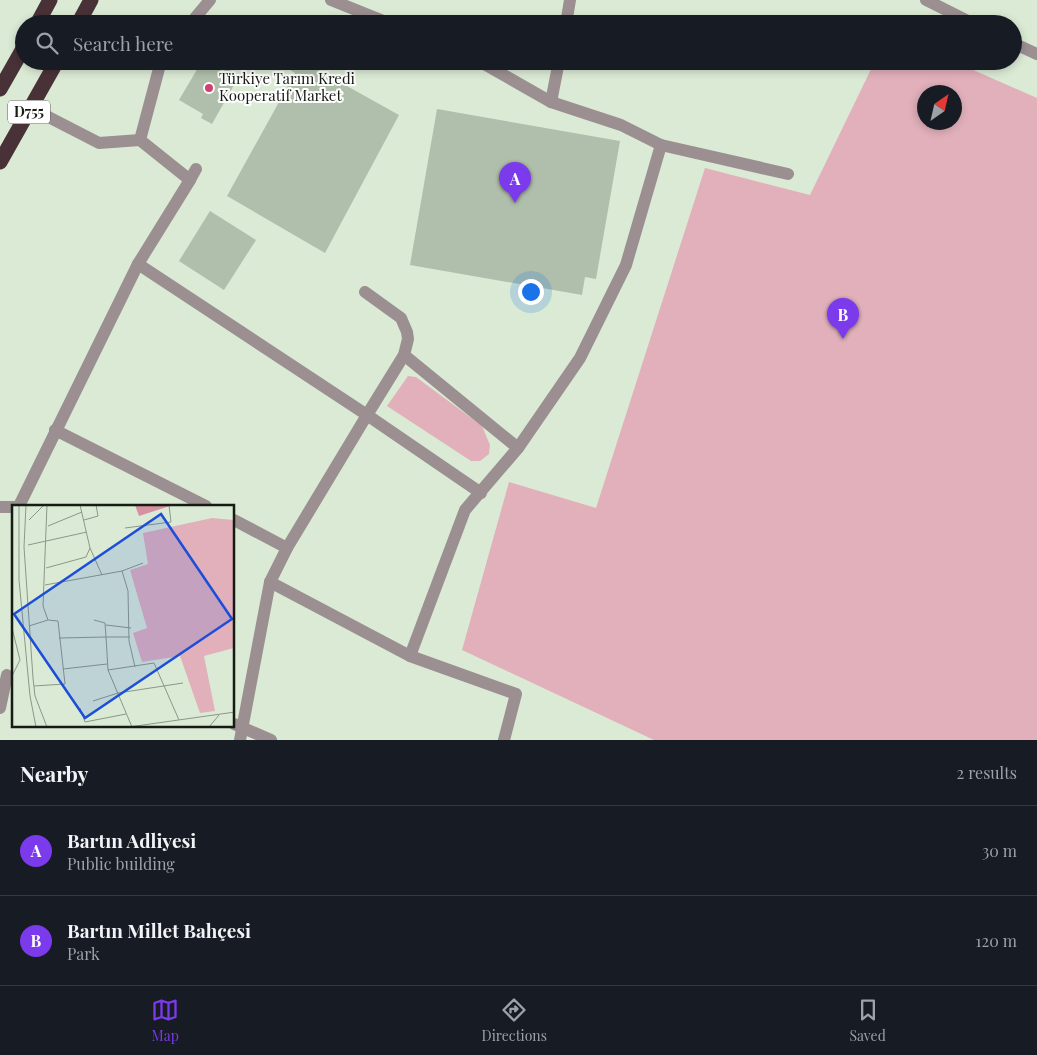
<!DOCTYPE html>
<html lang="en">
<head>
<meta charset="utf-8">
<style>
  body { margin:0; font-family:"Playfair Display",serif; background:#242831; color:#f1f3f6 }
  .compass { position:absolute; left:917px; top:85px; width:45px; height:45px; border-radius:50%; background:#171b24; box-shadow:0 2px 8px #0003; rotate:34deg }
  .you { position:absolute; left:530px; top:291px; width:18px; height:18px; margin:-12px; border:4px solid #fff; border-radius:50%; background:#1a73e8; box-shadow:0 0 0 8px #1a73e833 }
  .badge { display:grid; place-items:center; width:32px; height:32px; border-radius:50%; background:#7c3aed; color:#fff; font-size:16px; font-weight:700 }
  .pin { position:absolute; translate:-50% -41px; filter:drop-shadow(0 1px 2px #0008) }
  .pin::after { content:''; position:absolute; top:26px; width:18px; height:15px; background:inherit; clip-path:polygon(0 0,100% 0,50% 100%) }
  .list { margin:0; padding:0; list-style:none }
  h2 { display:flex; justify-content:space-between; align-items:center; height:65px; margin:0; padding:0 20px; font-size:21px }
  h2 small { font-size:16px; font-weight:400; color:#9ea1a6 }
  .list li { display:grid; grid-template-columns:32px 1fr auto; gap:15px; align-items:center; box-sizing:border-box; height:90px; padding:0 20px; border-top:1px solid #363941 }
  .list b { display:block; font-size:19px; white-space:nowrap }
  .list p { margin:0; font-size:16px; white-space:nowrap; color:#9ea1a6 }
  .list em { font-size:16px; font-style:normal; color:#9ea1a6 }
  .icon { flex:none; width:28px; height:28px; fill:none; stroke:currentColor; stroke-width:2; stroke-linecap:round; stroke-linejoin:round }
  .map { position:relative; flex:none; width:1037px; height:740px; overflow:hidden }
  .search { position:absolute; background:#171b24; box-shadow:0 2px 8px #0003; left:15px; right:15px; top:15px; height:55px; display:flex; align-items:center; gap:12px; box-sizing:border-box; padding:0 18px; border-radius:28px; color:#9ea1a6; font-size:19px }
  .sheet { height:245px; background:#171b24 }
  nav { display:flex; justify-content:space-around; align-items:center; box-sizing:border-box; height:70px; border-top:1px solid #363941; background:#171b24; font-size:14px; color:#9ea1a6 }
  nav a { display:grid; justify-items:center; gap:2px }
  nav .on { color:#7c3aed }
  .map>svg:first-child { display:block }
</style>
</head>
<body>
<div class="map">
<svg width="1037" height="740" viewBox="0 0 1037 740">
  <rect width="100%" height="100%" fill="#dbead5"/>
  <g fill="#e1b0bb" fill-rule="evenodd">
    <path d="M875,61H953L1037,98V740H654L462,650L509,482L596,508L705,168L810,195ZM924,92H954V122H924Z"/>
    <path d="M408,376L416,377L482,426L490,445L489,454L480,461H471L387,406Z"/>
  </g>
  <g fill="#b0bfab">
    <path d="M202,61H206L223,72L226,68L239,76L212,124L201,118L203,114L179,100Z"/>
    <path d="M275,61H302L399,115L325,253L227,196L295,73Z"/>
    <path d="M437,109L620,141L596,279L585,277L582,295L410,265Z"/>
    <path d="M210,211L256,240L224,290L179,261Z"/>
  </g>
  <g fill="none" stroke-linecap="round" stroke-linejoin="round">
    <g stroke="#9b8f91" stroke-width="12">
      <path d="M331,0L391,24"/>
      <path d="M926,0L974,24"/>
      <path d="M190,24L210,0"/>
      <path d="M566,24L570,0"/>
      <path d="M1013,43L1037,54"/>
      <path d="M479,61L551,102L621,125L661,145L788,174"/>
      <path d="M551,102L559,61"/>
      <path d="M31,108L99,143L140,140"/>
      <path d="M190,180L196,169"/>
      <path d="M138,264L367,415L287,548L270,582L240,740"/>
      <path d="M365,292L401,318L407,332L408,339L404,355L367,415L481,493"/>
      <path d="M404,355L518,448"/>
      <path d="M55,430L206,506"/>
      <path d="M19,506L138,264L190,180L140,140L161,61"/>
      <path d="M0,507H14"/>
      <path d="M234,520L287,548"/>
      <path d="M270,582L410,656L516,694L504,740"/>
      <path d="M410,656L465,510L518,448L580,358L626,265L661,145"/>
      <path d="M0,708L7,675"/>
      <path d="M234,724L271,740"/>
    </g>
    <g stroke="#483237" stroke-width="15">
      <path d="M37,24L50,0"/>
      <path d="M78,24L91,0"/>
      <path d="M0,89L24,47"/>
      <path d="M0,162L57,61"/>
    </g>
  </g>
  <circle fill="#ce4171" stroke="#fff" stroke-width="2" cx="209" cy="88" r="5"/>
  <g text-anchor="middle" stroke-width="4" stroke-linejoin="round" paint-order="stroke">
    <rect fill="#fff" stroke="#5c5f5a" stroke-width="1" x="8" y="100.5" width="42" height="23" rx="4"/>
    <g font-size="14" font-weight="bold" fill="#161b14">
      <text x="29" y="117">D755</text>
    </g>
    <g font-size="15" fill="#161b14" stroke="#fff" text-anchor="start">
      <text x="219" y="84">Türkiye Tarım Kredi<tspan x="219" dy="17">Kooperatif Market</tspan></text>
    </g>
  </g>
  <g transform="translate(12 505)">
    <rect width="222" height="222" fill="#dbead5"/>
    <path d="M200,13L222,15V143L192,151L203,206L188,208L168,151L130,157L121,128L135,123L118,65L136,59L131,28Z" fill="#e1b0bb"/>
    <path d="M123,0H161L127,11Z" fill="#d592a2"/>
    <path fill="none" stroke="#8c9788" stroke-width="1" d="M7,0V75L18,191L24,222M14,0L12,42L21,173L23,191L35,222M17,15L32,0M72,15L86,11L84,0M36,21L70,7M113,23L159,17L157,0M16,40L75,27M78,43L90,70M34,63L74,52L78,43L68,0M110,66L116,86L117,136L123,162M33,80L110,66L131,58M82,115L93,118L94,132H118M94,120L119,123M17,121L36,115M0,123L8,155L0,171M47,133L94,132L96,165L120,222M51,164L95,159M96,165L142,158L167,215M22,181L53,179L46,116L36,115L31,101L35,0M81,196L106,188L171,178M68,203L73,217L114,209M117,222L223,207M197,222L207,210"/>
    <path fill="#1d4ed8" fill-opacity="0.15" stroke="#1d4ed8" stroke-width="2.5" d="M149,9L220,114L73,213L2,109Z"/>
    <rect width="222" height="222" fill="none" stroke="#161b14" stroke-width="2.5"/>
  </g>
</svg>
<svg class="compass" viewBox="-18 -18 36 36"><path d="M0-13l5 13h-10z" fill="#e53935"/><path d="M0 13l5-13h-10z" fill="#9ea1a6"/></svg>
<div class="you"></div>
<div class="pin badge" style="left:515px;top:203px">A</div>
<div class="pin badge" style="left:843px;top:339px">B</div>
<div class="search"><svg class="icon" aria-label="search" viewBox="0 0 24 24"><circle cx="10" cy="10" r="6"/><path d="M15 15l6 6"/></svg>Search here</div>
</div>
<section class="sheet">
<h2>Nearby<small>2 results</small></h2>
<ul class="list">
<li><span class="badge">A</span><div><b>Bartın Adliyesi</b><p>Public building</p></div><em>30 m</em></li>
<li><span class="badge">B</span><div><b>Bartın Millet Bahçesi</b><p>Park</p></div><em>120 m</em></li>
</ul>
</section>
<nav>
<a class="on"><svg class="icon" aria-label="map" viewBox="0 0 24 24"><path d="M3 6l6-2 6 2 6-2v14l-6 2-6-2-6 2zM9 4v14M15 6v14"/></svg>Map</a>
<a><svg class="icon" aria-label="directions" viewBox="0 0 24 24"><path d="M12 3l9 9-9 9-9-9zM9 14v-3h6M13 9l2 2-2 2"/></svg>Directions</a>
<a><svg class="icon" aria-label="saved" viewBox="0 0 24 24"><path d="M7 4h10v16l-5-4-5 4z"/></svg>Saved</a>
</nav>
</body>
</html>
